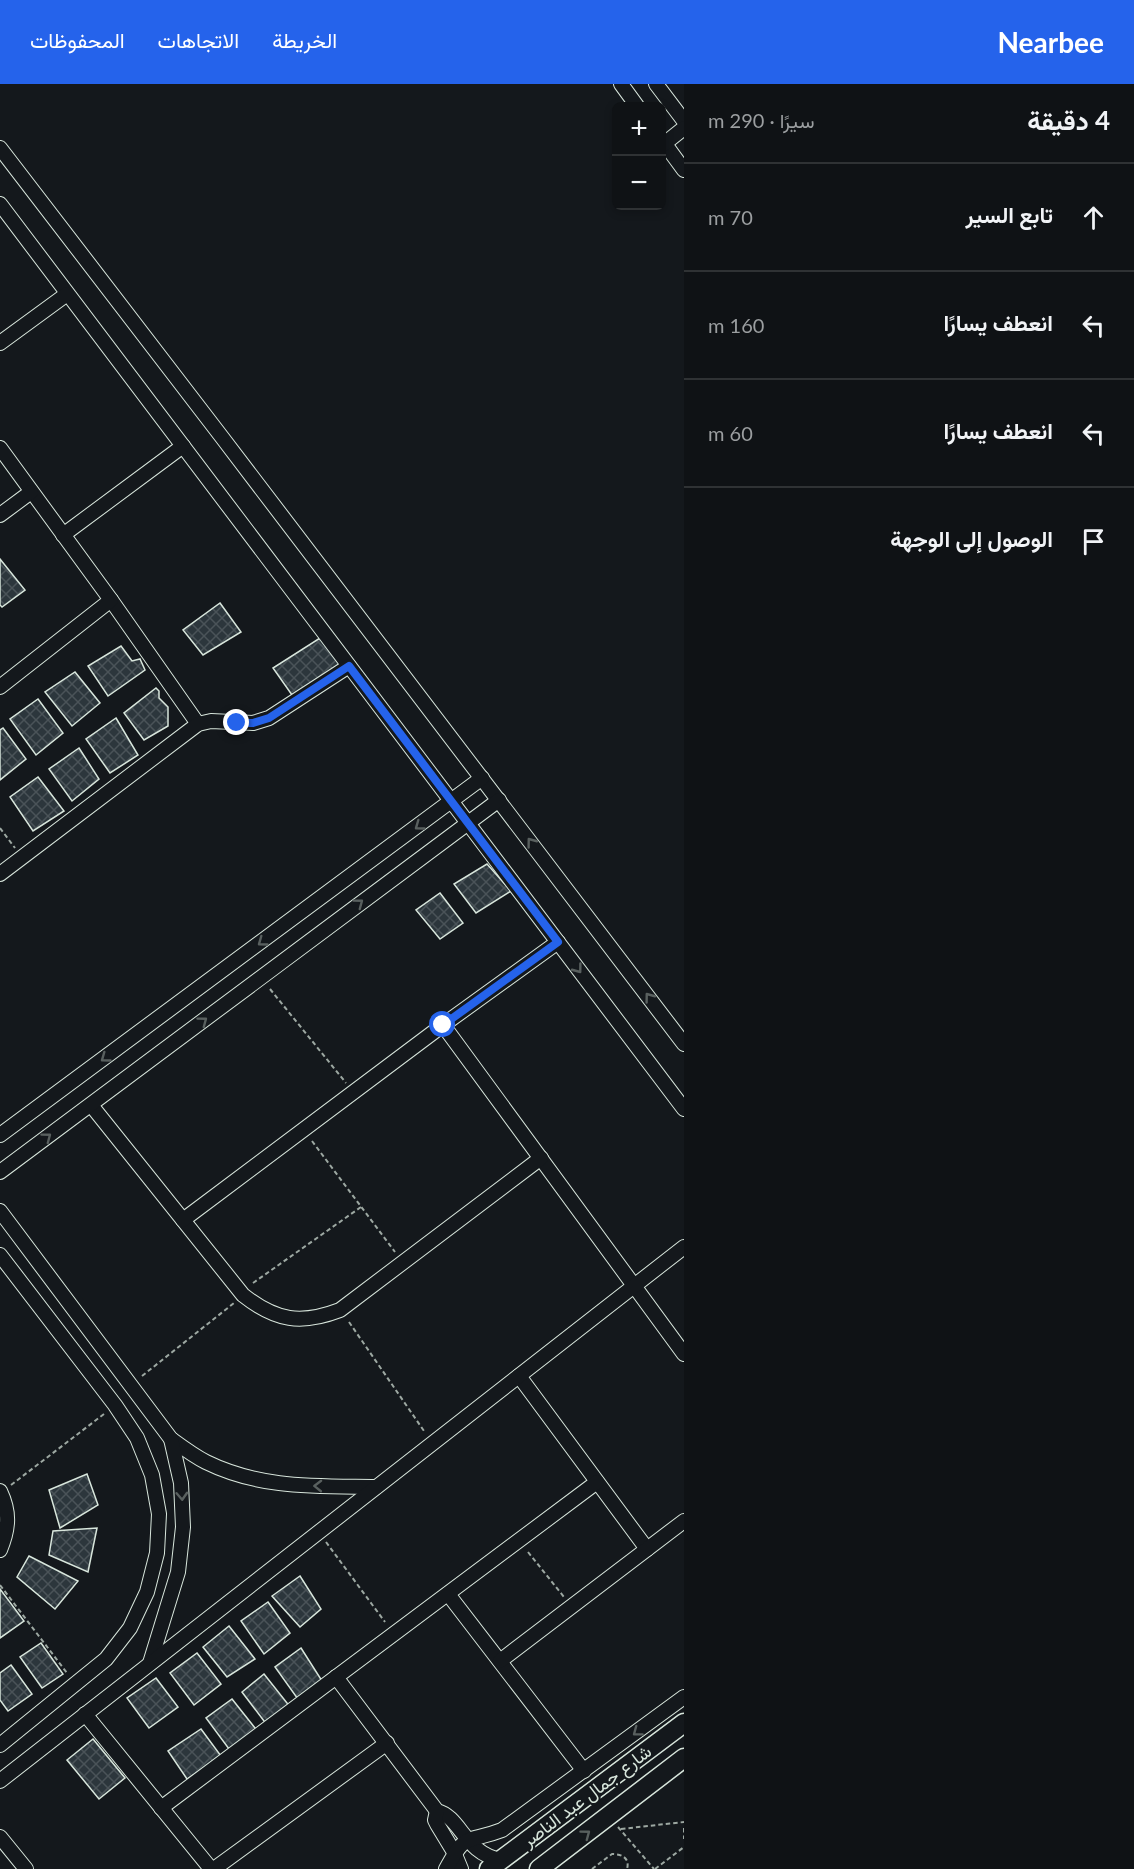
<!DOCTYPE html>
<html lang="ar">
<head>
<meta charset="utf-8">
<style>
  body { margin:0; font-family:Lato,Vazirmatn,sans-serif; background:#1d2022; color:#f1f3f6; direction:rtl }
  .controls { position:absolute; right:18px; top:18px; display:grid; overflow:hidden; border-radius:9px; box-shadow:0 3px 9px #0003 }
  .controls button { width:54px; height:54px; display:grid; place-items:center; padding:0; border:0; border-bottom:2px solid #2f3234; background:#0f1215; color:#f1f3f6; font:30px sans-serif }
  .stop { position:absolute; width:18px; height:18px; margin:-14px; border:4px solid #2563eb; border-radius:50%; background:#fff }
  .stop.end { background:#2563eb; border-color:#fff; box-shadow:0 2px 6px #0008 }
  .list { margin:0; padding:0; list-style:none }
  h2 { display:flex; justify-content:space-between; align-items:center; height:78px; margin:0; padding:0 24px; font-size:26px }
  h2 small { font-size:20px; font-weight:400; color:#9b9ea0 }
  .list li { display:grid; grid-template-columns:39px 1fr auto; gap:18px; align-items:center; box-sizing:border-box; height:108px; padding:0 24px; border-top:2px solid #2f3234 }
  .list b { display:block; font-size:22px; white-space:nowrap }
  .list em { font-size:20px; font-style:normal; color:#9b9ea0 }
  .icon { flex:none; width:33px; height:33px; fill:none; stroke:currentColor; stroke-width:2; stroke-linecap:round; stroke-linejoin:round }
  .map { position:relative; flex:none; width:684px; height:1785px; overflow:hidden; direction:ltr }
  header { display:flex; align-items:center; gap:36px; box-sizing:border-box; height:84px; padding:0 30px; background:#2563eb; color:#fff }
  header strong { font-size:28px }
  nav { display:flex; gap:33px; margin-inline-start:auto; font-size:21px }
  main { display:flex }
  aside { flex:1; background:#0f1215 }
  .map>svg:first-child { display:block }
</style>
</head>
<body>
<header>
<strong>Nearbee</strong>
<nav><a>الخريطة</a><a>الاتجاهات</a><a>المحفوظات</a></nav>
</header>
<main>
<aside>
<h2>4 دقيقة<small>سيرًا · 290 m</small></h2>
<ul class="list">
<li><svg class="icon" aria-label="ahead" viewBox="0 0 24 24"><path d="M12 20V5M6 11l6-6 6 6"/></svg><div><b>تابع السير</b></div><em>70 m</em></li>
<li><svg class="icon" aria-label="left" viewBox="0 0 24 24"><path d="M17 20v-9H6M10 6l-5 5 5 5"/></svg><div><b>انعطف يسارًا</b></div><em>160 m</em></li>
<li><svg class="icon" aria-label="left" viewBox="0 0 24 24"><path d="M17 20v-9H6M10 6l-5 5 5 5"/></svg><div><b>انعطف يسارًا</b></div><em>60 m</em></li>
<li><svg class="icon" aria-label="arrive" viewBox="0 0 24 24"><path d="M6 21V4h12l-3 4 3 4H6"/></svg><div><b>الوصول إلى الوجهة</b></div></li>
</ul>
</aside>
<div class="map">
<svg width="684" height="1785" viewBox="0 0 684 1785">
  <defs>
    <pattern id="building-cross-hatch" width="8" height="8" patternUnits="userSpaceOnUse" patternTransform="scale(1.5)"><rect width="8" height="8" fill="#2c363c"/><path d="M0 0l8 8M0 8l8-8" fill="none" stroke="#4a5358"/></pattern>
  </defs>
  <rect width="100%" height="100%" fill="#14181c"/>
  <g fill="url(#building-cross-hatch)" stroke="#d8e6dc" stroke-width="1.5">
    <path d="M0,475L25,506L2,523L0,521Z"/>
    <path d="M220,519L241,548L203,571L183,546Z"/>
    <path d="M320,554L341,581L292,611L273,584Z"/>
    <path d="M121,562L132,577L140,575L145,586L108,612L88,582Z"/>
    <path d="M75,588L100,619L72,642L45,608Z"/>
    <path d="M156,604L159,607V614L168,623V642L144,656L124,629Z"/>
    <path d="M38,615L63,649L36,671L10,635Z"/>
    <path d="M116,634L138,671L110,689L86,655Z"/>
    <path d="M3,644L26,675L0,696V646Z"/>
    <path d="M79,664L99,695L72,717L49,685Z"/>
    <path d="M38,693L64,727L33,747L10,713Z"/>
    <path d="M487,780L511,807L476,829L454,800Z"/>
    <path d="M440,809L463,839L440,855L416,826Z"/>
    <path d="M87,1390L98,1421L60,1444L49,1406Z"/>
    <path d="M97,1444L88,1488L49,1471L53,1447Z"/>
    <path d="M29,1472L78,1497L55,1525L17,1493Z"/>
    <path d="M300,1492L321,1525L300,1543L272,1512Z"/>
    <path d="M0,1505L24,1537L0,1554Z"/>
    <path d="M268,1518L290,1549L264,1570L241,1537Z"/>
    <path d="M229,1542L255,1575L227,1593L203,1563Z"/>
    <path d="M41,1559L63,1590L42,1604L20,1573Z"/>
    <path d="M301,1564L324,1600L300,1618L275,1583Z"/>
    <path d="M197,1569L221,1600L194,1621L170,1589Z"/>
    <path d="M11,1581L32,1610L8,1627L0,1616V1589Z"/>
    <path d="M264,1590L291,1624L267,1641L242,1608Z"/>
    <path d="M156,1594L178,1623L149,1644L127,1614Z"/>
    <path d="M232,1615L259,1649L232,1669L206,1634Z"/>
    <path d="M201,1645L221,1672L187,1695L168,1667Z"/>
    <path d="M93,1655L125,1694L99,1715L67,1676Z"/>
  </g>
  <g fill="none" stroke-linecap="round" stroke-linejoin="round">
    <g stroke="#d8e6dc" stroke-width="16">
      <g id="street">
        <path d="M621,0L637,22"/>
        <path d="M656,0L684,37"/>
        <path d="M662,56L684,86"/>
        <path d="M664,60L684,44"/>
        <path d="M0,64L221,352L684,960"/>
        <path d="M0,120L684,1025"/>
        <path d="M0,259L67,210"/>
        <path d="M0,364L111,516L198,640"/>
        <path d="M0,431L31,408"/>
        <path d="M63,451L183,362"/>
        <path d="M0,603L111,516"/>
        <path d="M0,790L198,640L211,637L253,639L269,634L349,582"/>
        <path d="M443,941L684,1270"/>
        <path d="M91,1021L243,1211C276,1237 301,1241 340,1226L541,1074"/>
        <path d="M0,1051L482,694"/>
        <path d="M0,1088L499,716"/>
        <path d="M0,1127L171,1355C182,1363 194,1372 206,1378C261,1405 316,1402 376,1403"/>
        <path d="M183,1136L443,941L558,858"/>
        <path d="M0,1171L115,1321L137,1354L152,1391L159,1430L157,1469L147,1508L130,1544L106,1575L0,1661"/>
        <path d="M519,1292L647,1465"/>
        <path d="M0,1407C10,1428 9,1444 0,1466"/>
        <path d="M448,1510L584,1687"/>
        <path d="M500,1577L684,1437"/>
        <path d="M150,1579L178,1488L183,1443L181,1399L171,1355"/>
        <path d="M336,1593L437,1727C461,1733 464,1769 501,1776"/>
        <path d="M85,1630L211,1785"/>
        <path d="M0,1697L684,1163"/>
        <path d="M161,1724L597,1398"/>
        <path d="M437,1727L435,1736L437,1740L454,1768L461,1785"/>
        <path d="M0,1753L26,1785"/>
        <path d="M214,1785L387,1659"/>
        <path d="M446,1785C467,1746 466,1760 502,1746L684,1613"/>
      </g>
    </g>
    <g stroke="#d8e6dc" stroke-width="21">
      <g id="secondary">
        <path d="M489,1785L684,1639"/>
        <path d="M539,1785L684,1674"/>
      </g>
    </g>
    <g stroke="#9da8a2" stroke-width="2" stroke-dasharray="4.5 3" stroke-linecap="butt">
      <path d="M0,744L15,764"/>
      <path d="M270,905L346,999"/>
      <path d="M312,1057L395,1168"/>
      <path d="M253,1199L361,1123"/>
      <path d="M349,1238L424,1347"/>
      <path d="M142,1292L234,1219"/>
      <path d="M11,1401L104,1330"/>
      <path d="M326,1458L385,1538"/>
      <path d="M528,1468L564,1513"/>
      <path d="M0,1501L67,1589"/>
      <path d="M618,1743L654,1785"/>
      <path d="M684,1744V1755"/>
      <path d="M621,1745L684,1738"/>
      <path d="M592,1785L612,1770C622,1770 630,1774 627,1785"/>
      <path d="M655,1785L684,1763"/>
    </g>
    <use href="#street" stroke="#14181c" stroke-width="14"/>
    <use href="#secondary" stroke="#14181c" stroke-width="18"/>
  </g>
  <defs><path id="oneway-chevron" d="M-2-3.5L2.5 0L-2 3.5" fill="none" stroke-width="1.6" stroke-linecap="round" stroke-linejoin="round" transform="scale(1.5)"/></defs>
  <g stroke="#59605f">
    <use href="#oneway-chevron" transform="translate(419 742) rotate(144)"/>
    <use href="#oneway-chevron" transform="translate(531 758) rotate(-127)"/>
    <use href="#oneway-chevron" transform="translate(359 819) rotate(-37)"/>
    <use href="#oneway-chevron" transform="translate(262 858) rotate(144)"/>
    <use href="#oneway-chevron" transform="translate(578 885) rotate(53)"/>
    <use href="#oneway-chevron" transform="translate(649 913) rotate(-127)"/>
    <use href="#oneway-chevron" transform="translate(203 937) rotate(-37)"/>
    <use href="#oneway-chevron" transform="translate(105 974) rotate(144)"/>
    <use href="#oneway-chevron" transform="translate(47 1053) rotate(-37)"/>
    <use href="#oneway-chevron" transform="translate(318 1402) rotate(-179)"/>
    <use href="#oneway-chevron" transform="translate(182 1412) rotate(87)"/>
    <use href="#oneway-chevron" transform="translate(637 1648) rotate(143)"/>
    <use href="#oneway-chevron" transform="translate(586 1750) rotate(-37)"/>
  </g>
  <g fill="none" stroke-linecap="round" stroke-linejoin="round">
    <path stroke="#2563eb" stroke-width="8" d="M237,639H253L269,634L349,582L558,858L443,941"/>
  </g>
  <g text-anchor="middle" stroke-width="4.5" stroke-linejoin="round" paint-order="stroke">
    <g font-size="18" fill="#d8e6dc" stroke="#14181c">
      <text transform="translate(587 1712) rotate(-37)" y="6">شارع جمال عبد الناصر</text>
    </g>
  </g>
</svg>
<div class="controls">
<button>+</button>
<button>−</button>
</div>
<div class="stop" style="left:443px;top:941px"></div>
<div class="stop end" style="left:237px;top:639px"></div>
</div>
</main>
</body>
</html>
